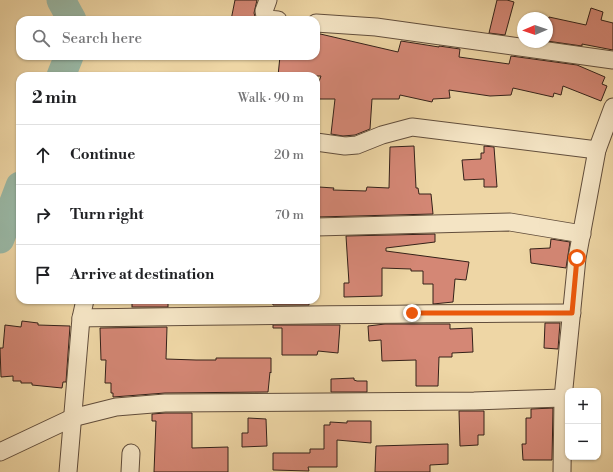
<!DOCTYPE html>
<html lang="en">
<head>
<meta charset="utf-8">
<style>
  body { margin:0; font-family:"Libre Bodoni",serif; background:#f6f6f6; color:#202124 }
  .controls { position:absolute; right:12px; bottom:12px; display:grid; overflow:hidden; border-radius:8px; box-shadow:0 1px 3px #0004 }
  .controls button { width:36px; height:36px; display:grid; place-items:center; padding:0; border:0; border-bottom:1px solid #e0e0e0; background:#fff; color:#202124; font:20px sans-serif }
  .compass { position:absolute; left:517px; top:12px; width:36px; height:36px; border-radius:50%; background:#fff; box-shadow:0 1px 3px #0004; rotate:268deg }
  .stop { position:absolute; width:12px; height:12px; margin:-9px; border:3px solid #ea580c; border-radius:50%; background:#fff }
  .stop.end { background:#ea580c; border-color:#fff; box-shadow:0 1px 4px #0008 }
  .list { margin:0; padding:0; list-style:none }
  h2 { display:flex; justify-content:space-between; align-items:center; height:52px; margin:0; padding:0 16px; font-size:17px }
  h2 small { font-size:13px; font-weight:400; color:#757577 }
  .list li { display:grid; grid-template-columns:26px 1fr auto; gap:12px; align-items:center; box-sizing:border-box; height:60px; padding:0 16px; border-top:1px solid #e0e0e0 }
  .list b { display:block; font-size:15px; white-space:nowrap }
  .list em { font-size:13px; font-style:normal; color:#757577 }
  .icon { flex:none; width:22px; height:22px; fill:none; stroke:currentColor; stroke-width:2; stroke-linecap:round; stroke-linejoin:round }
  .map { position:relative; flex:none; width:613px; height:472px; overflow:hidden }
  .search { position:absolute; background:#fff; box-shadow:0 1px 3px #0004; left:16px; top:16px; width:304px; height:44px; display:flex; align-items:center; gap:10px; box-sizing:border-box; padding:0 14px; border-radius:12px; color:#757577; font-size:15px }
  .panel { position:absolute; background:#fff; box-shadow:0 1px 3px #0004; left:16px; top:72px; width:304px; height:232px; border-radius:12px }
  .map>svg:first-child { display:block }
</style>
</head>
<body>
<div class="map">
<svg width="613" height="472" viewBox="0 0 613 472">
  <rect width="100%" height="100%" fill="#eed6a5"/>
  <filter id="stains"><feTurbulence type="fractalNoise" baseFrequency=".005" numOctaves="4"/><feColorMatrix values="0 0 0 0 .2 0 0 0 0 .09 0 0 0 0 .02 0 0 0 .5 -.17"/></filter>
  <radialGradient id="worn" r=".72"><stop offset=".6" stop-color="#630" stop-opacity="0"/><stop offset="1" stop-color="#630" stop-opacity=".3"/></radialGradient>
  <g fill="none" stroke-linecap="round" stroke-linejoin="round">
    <g stroke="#99b9a7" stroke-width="29">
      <path d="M61,0L72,20"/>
      <path d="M61,76L69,56"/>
      <path d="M0,239L20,186"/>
    </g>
  </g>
  <g fill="#d48775" stroke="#342119">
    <path d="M235,0H257L254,13L256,20H231Z"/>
    <path d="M497,0H507L514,2L505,35L489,33Z"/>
    <path d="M591,8L603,12L601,20L613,23V50L582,44V46L547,41V26L549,17L586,25Z"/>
    <path d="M316,33L398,52L401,41L439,47V46L460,49L459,57L509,64L511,56L577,65L605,77L602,84L607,86L601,101L563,86L561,95L554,93L553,97L513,88L511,95L490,96L449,90L450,98L433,99L432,102L400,95L399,99H372L370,129L355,135L343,136L331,134L335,99H316V90L321,76H278L280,56H316Z"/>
    <path d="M414,146L416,188H418L419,194H431L433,214L317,217L319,187L334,188L333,190L366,191L367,187L389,188L390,147Z"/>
    <path d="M484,146L494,147L497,187H484V179L464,180L462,160L481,159V153H484Z"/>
    <path d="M435,234V242L386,248V251L469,262L466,280L455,279L453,302L433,304V284H423V271H411V269L382,268V296L344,297V283H349L346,236Z"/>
    <path d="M551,239L570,242L566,268L531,263L530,249L550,248Z"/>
    <rect x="132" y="300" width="36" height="7"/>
    <path d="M272,300H309V305H273Z"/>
    <path d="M22,321L38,323V325L70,326L66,382H63L62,388L32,385V383H21V381H13V376L1,377L0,348H3L5,325L21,327Z"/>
    <path d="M545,323H560L558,349L544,348Z"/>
    <path d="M450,324V329L472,328L473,352L452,353V357H439L438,386H416V360L382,361L381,340L369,341L368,326L385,324Z"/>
    <path d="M273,325H340L338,353L318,351L317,355H282V328H273Z"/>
    <path d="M167,327L166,359L196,360H216V358H271V373L270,372L268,392L165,393L113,397V393H111V383H105L106,360H101L100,328Z"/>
    <path d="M354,378V380L357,381H367V392H331V379Z"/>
    <path d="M553,408L552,460H523L522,444H526V418H531V409Z"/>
    <path d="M459,411H484V435H478V445L460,446Z"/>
    <path d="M165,413H192V448L228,447V472H154L156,421H152V414Z"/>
    <path d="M248,418L266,419L267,446L242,447V433H248Z"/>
    <path d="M347,421H371V443L337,440V467H308L309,471L273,470V453H310V449H324V425H330V422L347,423Z"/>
    <path d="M448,444V464L430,465V472H375L376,446Z"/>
  </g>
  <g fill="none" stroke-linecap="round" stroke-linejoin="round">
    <g stroke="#624e3c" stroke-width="19">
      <g id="minor">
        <path d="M268,0L264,11L265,16L268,19L278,20"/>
        <path d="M316,23L376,27L613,60"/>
        <path d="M316,142L345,146L357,145L382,135L412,127L597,150"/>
        <path d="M316,227L510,222L582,234"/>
        <path d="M81,318C245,316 408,313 572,313"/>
        <path d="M0,452L72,418L116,407L165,403L474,401L563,398"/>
        <path d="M68,472L81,318L85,300"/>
        <path d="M130,472L131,453"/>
        <path d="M562,472L563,398L577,258L597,150L613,107"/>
      </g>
    </g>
    <use href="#minor" stroke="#f4e4c4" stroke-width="17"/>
  </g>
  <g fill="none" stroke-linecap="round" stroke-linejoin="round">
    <path stroke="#ea580c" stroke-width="5" d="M412,313H572L577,258"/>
  </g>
  <rect width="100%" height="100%" filter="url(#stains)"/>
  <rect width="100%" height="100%" fill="url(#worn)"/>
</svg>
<div class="controls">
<button>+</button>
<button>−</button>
</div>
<svg class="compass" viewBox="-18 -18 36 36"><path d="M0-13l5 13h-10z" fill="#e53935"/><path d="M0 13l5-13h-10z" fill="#757577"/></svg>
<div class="stop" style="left:577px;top:258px"></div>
<div class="stop end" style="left:412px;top:313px"></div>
<div class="search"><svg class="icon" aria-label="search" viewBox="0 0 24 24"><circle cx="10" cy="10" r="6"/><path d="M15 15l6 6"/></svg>Search here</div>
<section class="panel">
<h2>2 min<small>Walk · 90 m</small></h2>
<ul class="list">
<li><svg class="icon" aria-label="ahead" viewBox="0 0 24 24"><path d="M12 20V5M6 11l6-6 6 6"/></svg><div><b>Continue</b></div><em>20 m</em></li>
<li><svg class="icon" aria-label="right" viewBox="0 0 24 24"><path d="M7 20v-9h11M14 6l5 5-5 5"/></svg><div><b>Turn right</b></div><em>70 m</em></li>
<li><svg class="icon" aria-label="arrive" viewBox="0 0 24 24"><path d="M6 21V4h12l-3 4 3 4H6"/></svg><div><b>Arrive at destination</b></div></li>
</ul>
</section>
</div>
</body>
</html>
